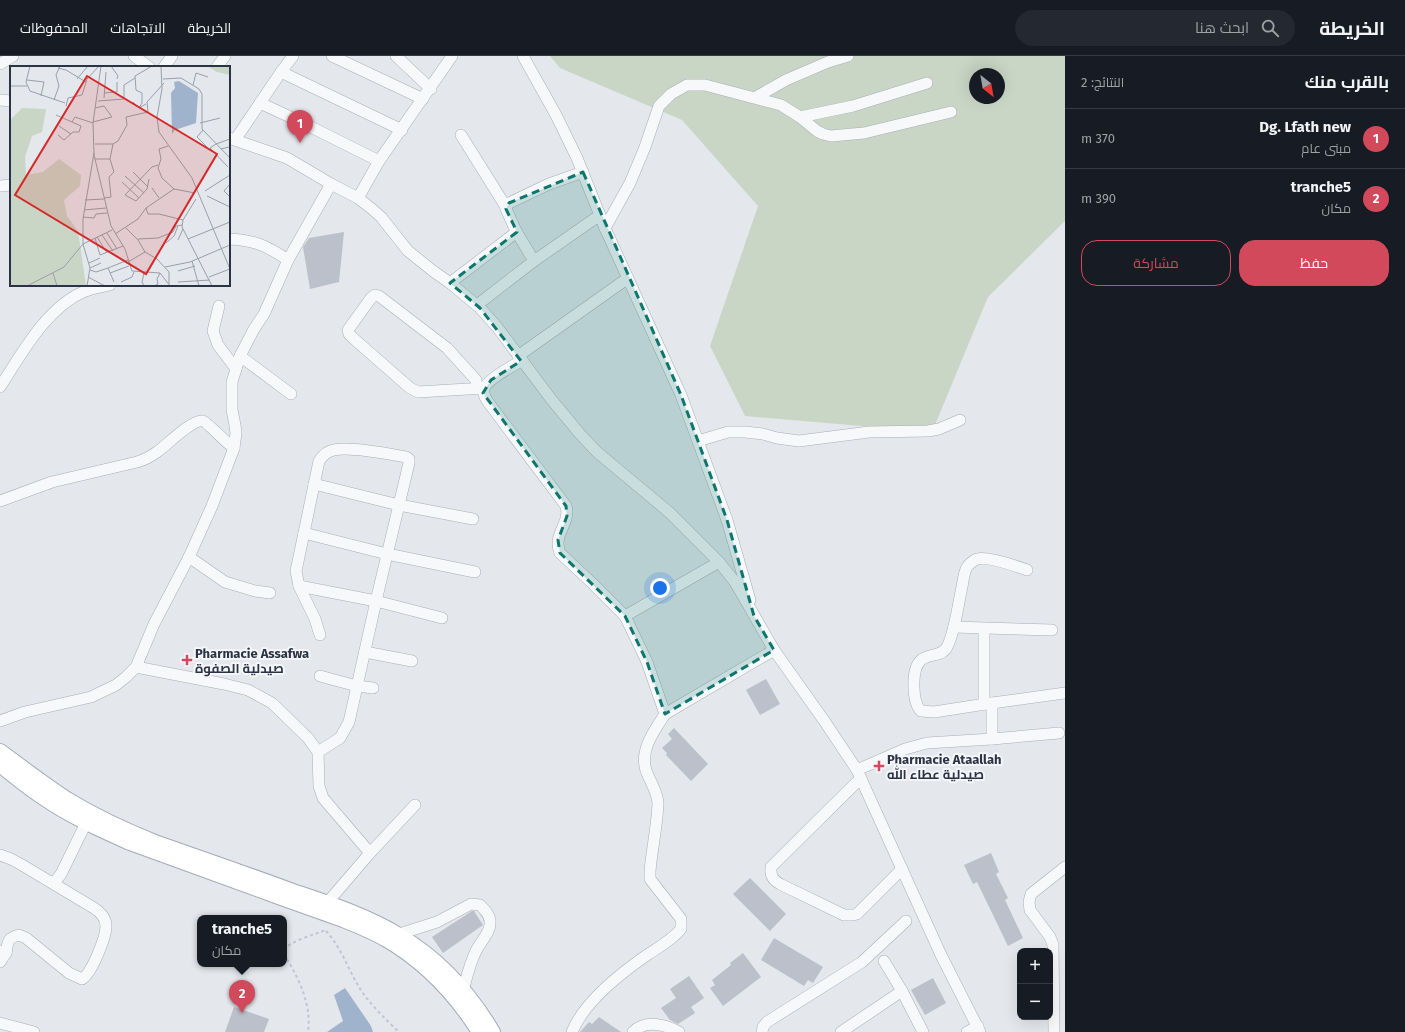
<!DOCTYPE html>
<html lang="ar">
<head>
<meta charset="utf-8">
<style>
  body { margin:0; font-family:"Fira Sans",Cairo,sans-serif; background:#242831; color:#f1f3f6; direction:rtl }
  .controls { position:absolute; right:12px; bottom:12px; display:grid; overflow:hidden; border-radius:8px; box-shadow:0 4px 16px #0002 }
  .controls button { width:36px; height:36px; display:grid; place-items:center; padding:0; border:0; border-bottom:1px solid #363941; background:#171b24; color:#f1f3f6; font:20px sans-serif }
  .compass { position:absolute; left:969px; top:12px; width:36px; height:36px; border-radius:50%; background:#171b24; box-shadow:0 4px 16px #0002; rotate:149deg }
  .you { position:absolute; left:660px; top:532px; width:14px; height:14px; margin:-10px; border:3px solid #fff; border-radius:50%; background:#1a73e8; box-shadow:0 0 0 6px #1a73e833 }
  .badge { display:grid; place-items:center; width:26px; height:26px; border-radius:50%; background:#d1495b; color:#fff; font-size:13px; font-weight:700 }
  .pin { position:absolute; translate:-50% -33px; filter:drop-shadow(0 1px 2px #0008) }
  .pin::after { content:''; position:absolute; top:21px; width:14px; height:12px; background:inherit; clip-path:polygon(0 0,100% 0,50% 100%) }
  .popup { position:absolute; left:197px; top:859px; width:90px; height:52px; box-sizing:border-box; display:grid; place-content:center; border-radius:8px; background:#171b24; filter:drop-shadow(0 1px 3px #0005); font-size:13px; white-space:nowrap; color:#9ea1a6 }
  .popup b { font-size:15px; color:#f1f3f6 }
  .popup::after { content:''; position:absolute; left:50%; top:100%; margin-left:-8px; border:8px solid transparent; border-top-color:#171b24 }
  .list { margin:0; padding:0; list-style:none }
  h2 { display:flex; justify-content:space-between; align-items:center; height:52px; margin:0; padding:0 16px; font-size:17px }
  h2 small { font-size:13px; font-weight:400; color:#9ea1a6 }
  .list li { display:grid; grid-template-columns:26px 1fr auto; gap:12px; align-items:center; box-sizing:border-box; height:60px; padding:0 16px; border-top:1px solid #363941 }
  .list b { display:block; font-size:15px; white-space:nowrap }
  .list p { margin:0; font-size:13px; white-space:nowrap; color:#9ea1a6 }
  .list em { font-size:13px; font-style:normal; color:#9ea1a6 }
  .actions { display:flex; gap:8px; padding:12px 16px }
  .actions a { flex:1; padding:9px 0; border:1px solid #d1495b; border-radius:16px; text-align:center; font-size:14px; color:#d1495b }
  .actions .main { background:#d1495b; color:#fff }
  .icon { flex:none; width:22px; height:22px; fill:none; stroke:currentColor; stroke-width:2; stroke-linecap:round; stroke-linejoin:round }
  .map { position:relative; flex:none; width:1065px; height:976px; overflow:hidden; direction:ltr }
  header { display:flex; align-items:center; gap:24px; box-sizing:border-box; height:56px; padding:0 20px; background:#171b24; border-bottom:1px solid #363941 }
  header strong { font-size:19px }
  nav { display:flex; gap:22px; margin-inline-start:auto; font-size:14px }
  .search { width:280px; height:36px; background:#242831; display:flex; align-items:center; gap:10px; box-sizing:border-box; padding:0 14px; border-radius:22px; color:#9ea1a6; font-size:15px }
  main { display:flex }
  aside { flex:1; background:#171b24 }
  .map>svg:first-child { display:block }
</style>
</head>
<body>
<header>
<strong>الخريطة</strong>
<div class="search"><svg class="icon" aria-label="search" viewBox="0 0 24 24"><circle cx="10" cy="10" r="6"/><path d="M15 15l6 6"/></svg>ابحث هنا</div>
<nav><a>الخريطة</a><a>الاتجاهات</a><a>المحفوظات</a></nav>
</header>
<main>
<aside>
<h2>بالقرب منك<small>النتائج: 2</small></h2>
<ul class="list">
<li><span class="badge">1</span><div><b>Dg. Lfath new</b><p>مبنى عام</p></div><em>370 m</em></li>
<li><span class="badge">2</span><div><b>tranche5</b><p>مكان</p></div><em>390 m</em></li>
</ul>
<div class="actions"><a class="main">حفظ</a><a>مشاركة</a></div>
</aside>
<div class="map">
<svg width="1065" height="976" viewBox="0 0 1065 976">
  <rect width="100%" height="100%" fill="#e4e7ec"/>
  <path fill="#c9d6c5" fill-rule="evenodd" d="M550,0H1065V165L988,241L932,376L745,360L710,290L758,150L682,64L560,12ZM975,18H999V42H975Z"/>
  <path fill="#9fb4cc" d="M345,932L371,970L373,976H327L343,965L334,939Z"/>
  <g fill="#bbc0ca">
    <path d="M344,176L339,226L310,233L303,191L309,182Z"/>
    <path d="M766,623L780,648L760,659L746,634Z"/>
    <path d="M674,672L708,708L691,725L666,699L667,697L662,692L672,683L668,678Z"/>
    <path d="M991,797L999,816L996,818L1008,842L1005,844L1023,882L1008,890L977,826L973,828L964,809Z"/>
    <path d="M750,822L786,858L770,875L733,838Z"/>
    <path d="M472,855H474L483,869L443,897L432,881Z"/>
    <path d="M774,882L823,911L813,927L808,924L804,930L761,904Z"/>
    <path d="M743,897L761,921L723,950L710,932L715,929L712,924L731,909L730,907Z"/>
    <path d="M689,920L704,942L691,951L695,957L678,968L670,964L661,952L676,942L670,933Z"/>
    <path d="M933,922L946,947L925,959L911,934Z"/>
    <path d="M234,951L269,963L264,976H225Z"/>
    <path d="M599,961L621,976H580L589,966L592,968Z"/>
  </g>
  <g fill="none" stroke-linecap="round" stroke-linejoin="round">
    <g stroke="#a9aeb7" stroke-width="12">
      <g id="minor">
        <path d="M134,0L149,11"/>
        <path d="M332,0L423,43"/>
        <path d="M396,0L431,33"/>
        <path d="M523,0L556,59L577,102L605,172L681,339L727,464L750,544"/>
        <path d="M0,8L13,0"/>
        <path d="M164,11L172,0"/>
        <path d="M217,11L225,0"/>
        <path d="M281,16L402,74"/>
        <path d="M756,41L786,24L828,6L848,0"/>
        <path d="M0,44L11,45"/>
        <path d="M260,47L299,65L379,105"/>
        <path d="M800,61L853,50L927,27"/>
        <path d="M461,79L506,151"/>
        <path d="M229,82L287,102L331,128L358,142L372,153L381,161L408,195L433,215L450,227L480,252L497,271L551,343L580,378L597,396L670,457L719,506L735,526L774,594L825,666L857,714L941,899L980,976"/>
        <path d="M235,84L281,16L293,0"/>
        <path d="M0,130L11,129"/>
        <path d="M358,142L379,105L452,0"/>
        <path d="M605,172L630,127L645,91L659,50L671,38L687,29H705L781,49L800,61L817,75L823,78L831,80L864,77L951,56"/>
        <path d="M516,175L534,205"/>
        <path d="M229,183C255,184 267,190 288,204"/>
        <path d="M450,227L514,178L516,175L506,153V151L509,147L549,128L583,116"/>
        <path d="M477,249L534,205L600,159"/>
        <path d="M219,250L213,275L218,289L236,313"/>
        <path d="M240,300L291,338"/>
        <path d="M518,300L628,222"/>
        <path d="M521,305C513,310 485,324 484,334C483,339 486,343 488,346L566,450C571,468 552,478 560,497L593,528L625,560L647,606L665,658"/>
        <path d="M0,331C21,299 46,252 83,236C92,232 101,231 110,229"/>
        <path d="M477,333L476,324L447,292L379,240L375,239L371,242L348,274L349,278L353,282L410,332L418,336L484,332"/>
        <path d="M698,385L728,376H745L763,378L777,382L799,385L869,376L928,375L939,373L960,364"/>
        <path d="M314,428L399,449L473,463"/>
        <path d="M0,445L52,426L137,406C144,404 150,401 157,396C166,390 192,363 203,365C207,366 227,388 234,392"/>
        <path d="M304,477L387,498L475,516"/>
        <path d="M189,501L225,526L255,535L270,537"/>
        <path d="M299,530L376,545L442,562"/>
        <path d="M625,560L719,506"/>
        <path d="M954,571L1052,574"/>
        <path d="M984,573V648"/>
        <path d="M365,596L412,605"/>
        <path d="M136,611L224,628L248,634L272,647L308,682L318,696L319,730L323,742L370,797L327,847"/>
        <path d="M320,620L357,630L373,632"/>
        <path d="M992,647L1065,637"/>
        <path d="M0,665L25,656L91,641L116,629L126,621L136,611L154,568L189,501L212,450L234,392L236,377L235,369L232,354V326L240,300L254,273L264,258L288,204L331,128"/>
        <path d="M992,683L1059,677"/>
        <path d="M318,696L340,682L349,666L376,545L409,407V403L406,401C390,398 349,390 334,394C327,395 323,399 319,405L296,515L299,530L315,563L320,579"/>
        <path d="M857,714L905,693L927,687L992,683V647L934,656L921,655C912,646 911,613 921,604C929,597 942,601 947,591C955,576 958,548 962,531C963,525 964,516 967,511C969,508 974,504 977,503C988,500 1016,510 1027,514"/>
        <path d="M861,722L771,811C770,821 774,825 782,829L844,859H853L857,858L902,813"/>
        <path d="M370,797L415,749"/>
        <path d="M0,799L11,803L22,809L94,852C100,856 106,862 106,870C106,881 92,917 82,923L69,917L26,882L19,879C7,882 8,886 6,897"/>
        <path d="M54,827L61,818L86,767"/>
        <path d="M393,880L437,866L471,848L480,849C485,854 491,860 490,868C490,877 480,886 476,895C469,909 466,924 462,939"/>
        <path d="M0,895L6,897L0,906"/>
        <path d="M884,905L902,935L923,976"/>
        <path d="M0,967L34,976"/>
        <path d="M572,976C584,946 621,917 647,899C659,891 672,884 681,873V863L650,823V815C652,793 657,770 658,748C658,737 651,727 647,717C638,696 654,675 665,658L774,594"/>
        <path d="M633,976C646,963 666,969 679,976"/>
        <path d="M762,976L763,971L767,966L862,906L906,865"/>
        <path d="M841,976L902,935"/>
        <path d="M967,976L978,970"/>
        <path d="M1054,976L1053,889L1050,881L1030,854L1029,846L1031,838L1065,811"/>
      </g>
    </g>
    <g stroke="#a3abb8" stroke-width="16">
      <g id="major">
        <path d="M0,695C22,711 44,728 67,743C95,760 125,774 155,786C201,802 247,818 293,835C328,847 366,859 399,879C438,902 470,937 493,976"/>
        <path d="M0,709C15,721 29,733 45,743C71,761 101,774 130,787C178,804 225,822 273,839C310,853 350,864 385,883C425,906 455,938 479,976"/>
      </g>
    </g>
    <g stroke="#c2c5cb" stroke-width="2" stroke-dasharray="3 3" stroke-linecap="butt">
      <path d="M326,875C341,891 348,913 359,931C367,945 387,965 399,976"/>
      <path d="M284,894C290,885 316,878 326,874"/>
      <path d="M284,898C298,921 312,948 308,976"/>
    </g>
    <use href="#minor" stroke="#f7f8fa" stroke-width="11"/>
    <use href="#major" stroke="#fff" stroke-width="14"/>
  </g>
  <path fill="#0f766e" fill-opacity="0.2" stroke="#0f766e" stroke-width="3" stroke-dasharray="8 5" stroke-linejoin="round" d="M583,116L681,339L727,464L754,560L774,594L665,658L647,606L625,560L560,497L558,484L567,460L566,450L483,337L491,324L521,305L480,252L450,227L517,176L506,153L509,147Z"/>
  <g fill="#d1495b" stroke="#f4f6f9" stroke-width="1.5">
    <path d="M185 598h4v4h4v4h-4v4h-4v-4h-4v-4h4z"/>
    <path d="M877 704h4v4h4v4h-4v4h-4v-4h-4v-4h4z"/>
  </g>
  <g text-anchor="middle" stroke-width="4" stroke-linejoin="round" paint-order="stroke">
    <g font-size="13" font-weight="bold" fill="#2b3445" stroke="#f4f6f9" text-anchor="start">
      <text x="195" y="602">Pharmacie Assafwa<tspan x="195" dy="15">صيدلية الصفوة</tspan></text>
      <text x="887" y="708">Pharmacie Ataallah<tspan x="887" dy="15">صيدلية عطاء الله</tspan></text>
    </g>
  </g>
  <g transform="translate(10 10)">
    <rect width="220" height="220" fill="#e4e7ec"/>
    <path d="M197,0H220V9L207,6ZM12,42L36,43L32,66L22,70L15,91L16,109L33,106L49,93L71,109L70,120L54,134L57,150L68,165L76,220H0V54Z" fill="#c9d6c5"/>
    <path d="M169,15L188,27L186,57L165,64L162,68L161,27L165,22L164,16Z" fill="#9fb4cc"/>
    <path fill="none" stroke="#9a9fa9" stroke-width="1" d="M20,0L16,16L20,25L55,37M91,0L83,57L84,89L101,160L115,183L122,205L150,207L160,220M101,0L108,10L107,13M151,0L152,23L147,51L149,66L182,112L220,203M48,2L56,4L76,16M67,13L78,0M153,13L171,12L189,23L192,28V63L220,92M17,14L34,16L31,30M183,19L186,7L198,11M0,20H17M94,27L107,26V16M94,32L96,6M44,34L49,20L46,9L50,0M88,35L114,33V19L125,12M123,36L129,42L136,38M56,40L58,32L72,29L77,13L89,0M129,42L132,37V27L126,24L125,10L142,0M46,49L62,56M83,56L102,51L94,40L85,42M190,57L210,52M49,60L61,68M193,64L187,71L197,81M48,69L54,74L63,66H69L71,60L62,56L65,51L83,57M85,78H103L108,75L117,59L116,51L138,46L137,36L154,17M158,80L149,83L151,93L148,102L152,112L164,123M211,83L219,81L220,85M85,93H100M218,101L200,82L206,78L220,73M123,106L138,121M115,110L134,127M139,113L137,123L126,135L115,129L142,101L148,99M112,116L129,132M220,118L214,125L220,131M142,122L149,132M195,125L220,109M197,130L220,141M94,132L101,131L99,111L104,106L100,93L103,78M186,133L173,154L172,161L202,220M75,134L94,133M136,142L138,148H149L173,154M74,144L96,142M73,151L84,152L86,148L97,147M116,162L128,174L135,186L147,193L159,206V218M97,167L107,183M105,168L128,153L136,142L164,123L185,127M92,169L103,185M87,171L97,187M85,172L90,189L113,180M128,173L148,172L163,166L166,160L172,159M178,173L220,156M168,174L173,163M156,177L164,170L168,160M182,195L189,220M118,196L135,186M79,197L90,192M155,201L180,196L220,179M80,202L91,197M98,202L118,194M80,204L86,206L98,202L104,216M168,205L185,200M43,207L47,220M100,207L119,200M134,207L132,216L134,220M78,211L95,220M199,211L220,203M111,216L122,211L124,206M168,216L200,214M17,220L54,201L73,178V153L84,87M77,220L80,202L73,178L102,164M144,220L148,218L147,213L150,207"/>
    <path fill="#d62828" fill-opacity="0.15" stroke="#d62828" stroke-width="2" d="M77,10L207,88L136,208L5,129Z"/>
    <rect width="220" height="220" fill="none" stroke="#2b3445" stroke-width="2"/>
  </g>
</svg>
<div class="controls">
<button>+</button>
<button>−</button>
</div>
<svg class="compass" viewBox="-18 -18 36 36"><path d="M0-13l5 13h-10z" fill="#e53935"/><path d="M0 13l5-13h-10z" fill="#9ea1a6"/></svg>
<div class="you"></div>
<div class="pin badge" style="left:300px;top:87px">1</div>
<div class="pin badge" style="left:242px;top:957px">2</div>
<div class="popup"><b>tranche5</b>مكان</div>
</div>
</main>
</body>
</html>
